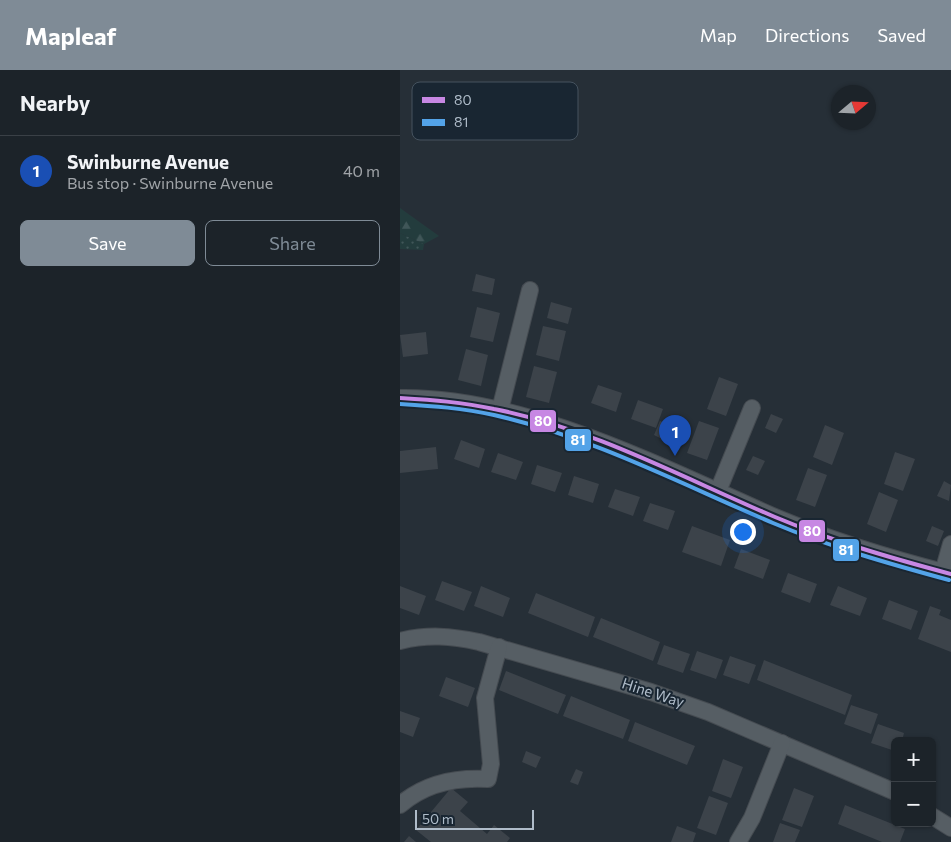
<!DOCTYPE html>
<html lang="en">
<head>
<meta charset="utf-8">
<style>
  body { margin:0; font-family:Commissioner,sans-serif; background:#292f35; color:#f1f3f6 }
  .controls { position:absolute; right:15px; bottom:15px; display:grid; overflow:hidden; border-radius:8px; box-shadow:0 1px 4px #0004 }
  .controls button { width:45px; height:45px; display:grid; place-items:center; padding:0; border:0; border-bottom:1px solid #3a4046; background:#1c2329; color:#f1f3f6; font:25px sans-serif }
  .compass { position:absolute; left:431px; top:15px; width:45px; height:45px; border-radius:50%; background:#1c2329; box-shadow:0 1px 4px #0004; rotate:71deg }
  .scale { position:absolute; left:15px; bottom:12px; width:119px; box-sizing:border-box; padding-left:5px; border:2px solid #afbcc9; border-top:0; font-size:14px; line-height:18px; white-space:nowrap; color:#afbcc9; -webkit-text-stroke:4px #192632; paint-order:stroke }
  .you { position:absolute; left:342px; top:461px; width:18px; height:18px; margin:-12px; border:4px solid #fff; border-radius:50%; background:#1a73e8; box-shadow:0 0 0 8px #1a73e833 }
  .badge { display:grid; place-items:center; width:32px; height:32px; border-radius:50%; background:#7f8b96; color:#fff; font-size:16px; font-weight:700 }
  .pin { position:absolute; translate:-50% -41px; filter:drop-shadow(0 1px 2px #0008) }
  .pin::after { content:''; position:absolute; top:26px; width:18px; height:15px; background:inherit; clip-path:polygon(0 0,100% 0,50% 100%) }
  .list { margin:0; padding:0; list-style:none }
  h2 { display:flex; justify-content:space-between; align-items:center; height:65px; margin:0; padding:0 20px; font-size:21px }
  h2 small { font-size:16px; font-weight:400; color:#a0a4a8 }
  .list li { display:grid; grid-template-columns:32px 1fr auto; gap:15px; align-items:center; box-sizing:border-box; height:70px; padding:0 20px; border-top:1px solid #3a4046 }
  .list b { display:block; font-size:19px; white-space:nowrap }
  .list p { margin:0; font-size:16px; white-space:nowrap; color:#a0a4a8 }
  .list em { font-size:16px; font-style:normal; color:#a0a4a8 }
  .actions { display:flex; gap:10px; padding:15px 20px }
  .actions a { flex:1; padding:11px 0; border:1px solid #7f8b96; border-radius:8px; text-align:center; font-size:18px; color:#7f8b96 }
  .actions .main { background:#7f8b96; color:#fff }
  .map { position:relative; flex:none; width:551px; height:772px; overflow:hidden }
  header { display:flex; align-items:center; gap:30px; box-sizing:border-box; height:70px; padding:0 25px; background:#7f8b96; color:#fff }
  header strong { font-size:24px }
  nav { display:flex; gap:28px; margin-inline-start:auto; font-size:18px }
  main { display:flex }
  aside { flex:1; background:#1c2329 }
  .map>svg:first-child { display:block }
</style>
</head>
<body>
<header>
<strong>Mapleaf</strong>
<nav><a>Map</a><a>Directions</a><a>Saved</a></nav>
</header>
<main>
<aside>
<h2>Nearby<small></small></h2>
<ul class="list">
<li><span class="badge" style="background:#1a4fb4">1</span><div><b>Swinburne Avenue</b><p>Bus stop · Swinburne Avenue</p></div><em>40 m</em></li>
</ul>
<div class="actions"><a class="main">Save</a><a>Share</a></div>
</aside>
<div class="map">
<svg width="551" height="772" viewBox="0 0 551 772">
  <defs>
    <pattern id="grass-dots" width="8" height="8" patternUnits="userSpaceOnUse" patternTransform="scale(1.25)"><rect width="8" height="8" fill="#233c3d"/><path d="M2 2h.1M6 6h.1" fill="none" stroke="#405658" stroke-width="1.8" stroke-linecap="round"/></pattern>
    <pattern id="forest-firs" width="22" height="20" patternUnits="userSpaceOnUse" patternTransform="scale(1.25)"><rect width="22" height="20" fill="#233c3d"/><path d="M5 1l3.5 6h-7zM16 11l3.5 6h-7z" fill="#405658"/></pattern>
  </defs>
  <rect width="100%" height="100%" fill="#262f37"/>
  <path fill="url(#grass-dots)" d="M0,163L24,174L23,180L0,179Z"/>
  <path fill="url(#forest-firs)" d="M0,138L39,166L24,174L0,163Z"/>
  <g fill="#3c434a">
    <path d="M76,204L95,209L92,225L72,221Z"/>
    <path d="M151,232L172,238L168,254L147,248Z"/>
    <path d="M77,237L100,243L93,272L70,267Z"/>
    <path d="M143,256L166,261L159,291L136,285Z"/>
    <path d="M26,262L28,284L3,287L0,265Z"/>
    <path d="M66,279L88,285L81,316L58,310Z"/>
    <path d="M134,296L157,302L149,333L126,327Z"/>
    <path d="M319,307L338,314L326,346L307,339Z"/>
    <path d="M198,315L222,323L216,342L191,333Z"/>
    <path d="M238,330L263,339L256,358L231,349Z"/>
    <path d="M371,344L383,349L376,363L365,358Z"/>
    <path d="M260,351L272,356L266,371L254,365Z"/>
    <path d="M299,351L319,358L307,390L287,383Z"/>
    <path d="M425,355L444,363L432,395L413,387Z"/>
    <path d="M61,370L85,379L79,398L54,389Z"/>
    <path d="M36,377L38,399L0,403V381Z"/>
    <path d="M495,382L515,389L503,421L484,414Z"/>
    <path d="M98,383L123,392L116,410L91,402Z"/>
    <path d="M353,386L365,391L358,405L346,400Z"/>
    <path d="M137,395L162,403L155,422L131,414Z"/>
    <path d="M408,398L427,405L415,437L396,430Z"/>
    <path d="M174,406L199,414L193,433L168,425Z"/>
    <path d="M544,411L551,415L549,431L537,426Z"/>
    <path d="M215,419L240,427L233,446L208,437Z"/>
    <path d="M479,422L498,430L486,462L467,454Z"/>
    <path d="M250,433L275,441L268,460L243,451Z"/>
    <path d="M292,456L330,470L321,496L282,482Z"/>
    <path d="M532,456L544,461L538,476L526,471Z"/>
    <path d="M341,479L370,490L363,509L334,498Z"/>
    <path d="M388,503L417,514L410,533L381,522Z"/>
    <path d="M42,511L72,522L64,541L35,530Z"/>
    <path d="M0,516L26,526L19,545L0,538Z"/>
    <path d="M81,516L110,528L103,547L74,536Z"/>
    <path d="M438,516L467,528L460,546L430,535Z"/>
    <path d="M136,523L195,547L188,567L128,543Z"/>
    <path d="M489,530L518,541L511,560L482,549Z"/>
    <path d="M530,536L541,540L539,545L551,550V582L518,569Z"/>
    <path d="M201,548L260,572L253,591L193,567Z"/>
    <path d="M264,575L290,584L283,603L257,594Z"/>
    <path d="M297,581L323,590L316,609L290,600Z"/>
    <path d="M330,586L356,595L349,614L323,605Z"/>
    <path d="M364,590L452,625L445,645L357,610Z"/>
    <path d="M106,601L166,625L158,644L99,620Z"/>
    <path d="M46,607L75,618L68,637L39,626Z"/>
    <path d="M171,626L230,650L223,669L163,646Z"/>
    <path d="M451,635L478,644L471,664L444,654Z"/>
    <path d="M0,641L20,648L13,667L0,662Z"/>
    <path d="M235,652L295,676L287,695L228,671Z"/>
    <path d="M478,654L504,663L502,671H495V681L471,673Z"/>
    <path d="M126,681L141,687L136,698L122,692Z"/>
    <path d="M323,689L343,697L331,728L312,721Z"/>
    <path d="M176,699L183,702L178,715L170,712Z"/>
    <path d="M51,718L68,732L60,741L87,764L94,755L110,768L107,772H31L16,760Z"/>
    <path d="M394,718L414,726L402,757L382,750Z"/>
    <path d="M309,726L328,733L316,765L297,758Z"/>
    <path d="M445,735L505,759L500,772H482L438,754Z"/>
    <path d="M380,753L400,760L395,772H373Z"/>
    <path d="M277,756L296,763L293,772H271Z"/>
    <path d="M9,766L16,772H4Z"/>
  </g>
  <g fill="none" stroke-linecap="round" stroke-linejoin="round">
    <g stroke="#454b51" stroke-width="18">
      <g id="minor">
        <path d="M0,328C124,326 263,398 375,447C432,471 492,489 551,504"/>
        <path d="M100,340L130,220"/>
        <path d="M318,421L352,338"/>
        <path d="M543,502L551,474"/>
        <path d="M0,571C28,564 51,566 79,572L251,622L308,642L495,722"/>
        <path d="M0,735C25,713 55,707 88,709L91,694L85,628L99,577"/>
        <path d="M532,746L551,758"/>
        <path d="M338,772L352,748L382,673"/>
      </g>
    </g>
    <use href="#minor" stroke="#565e64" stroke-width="16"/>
    <g stroke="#192632" stroke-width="8">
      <path id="bus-1" d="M0,328C32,330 62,332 94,339C192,358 283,408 375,447C432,471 491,488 551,504"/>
    </g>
    <g stroke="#192632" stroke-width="8">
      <path id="bus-2" d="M0,334C32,336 63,338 94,345C192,367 281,414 373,453C430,477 490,494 549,510"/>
    </g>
    <use href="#bus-1" stroke="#c787e3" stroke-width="4"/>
    <use href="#bus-2" stroke="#53a3e8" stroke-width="4"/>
  </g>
  <g text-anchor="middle" stroke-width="4" stroke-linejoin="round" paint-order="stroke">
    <g font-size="15" fill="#afbcc9" stroke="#192632">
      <text transform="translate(253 623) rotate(18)" y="5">Hine Way</text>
    </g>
  </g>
  <rect x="12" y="12" width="166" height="58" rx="8" fill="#192632" stroke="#46535f" stroke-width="1"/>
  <rect x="22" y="27" width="23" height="6" fill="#c787e3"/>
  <rect x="22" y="49" width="23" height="7" fill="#53a3e8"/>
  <g font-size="14" fill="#afbcc9">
    <text x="54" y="35">80</text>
    <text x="54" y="57">81</text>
  </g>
  <g stroke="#192632" stroke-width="2">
    <rect x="129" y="339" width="28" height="24" rx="5" fill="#c787e3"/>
    <rect x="164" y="358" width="28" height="24" rx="5" fill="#53a3e8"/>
    <rect x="398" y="449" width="28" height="24" rx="5" fill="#c787e3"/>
    <rect x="432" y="468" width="28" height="24" rx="5" fill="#53a3e8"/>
  </g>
  <g font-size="14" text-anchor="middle" font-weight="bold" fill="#fff">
    <text x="143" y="356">80</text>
    <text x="178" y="375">81</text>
    <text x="412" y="466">80</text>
    <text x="446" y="485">81</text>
  </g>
</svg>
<div class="controls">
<button>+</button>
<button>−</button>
</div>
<svg class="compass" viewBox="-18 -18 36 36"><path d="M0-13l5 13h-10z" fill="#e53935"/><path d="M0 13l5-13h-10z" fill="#a0a4a8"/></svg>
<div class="scale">50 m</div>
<div class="you"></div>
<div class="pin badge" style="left:275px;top:386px;background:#1a4fb4">1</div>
</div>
</main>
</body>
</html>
